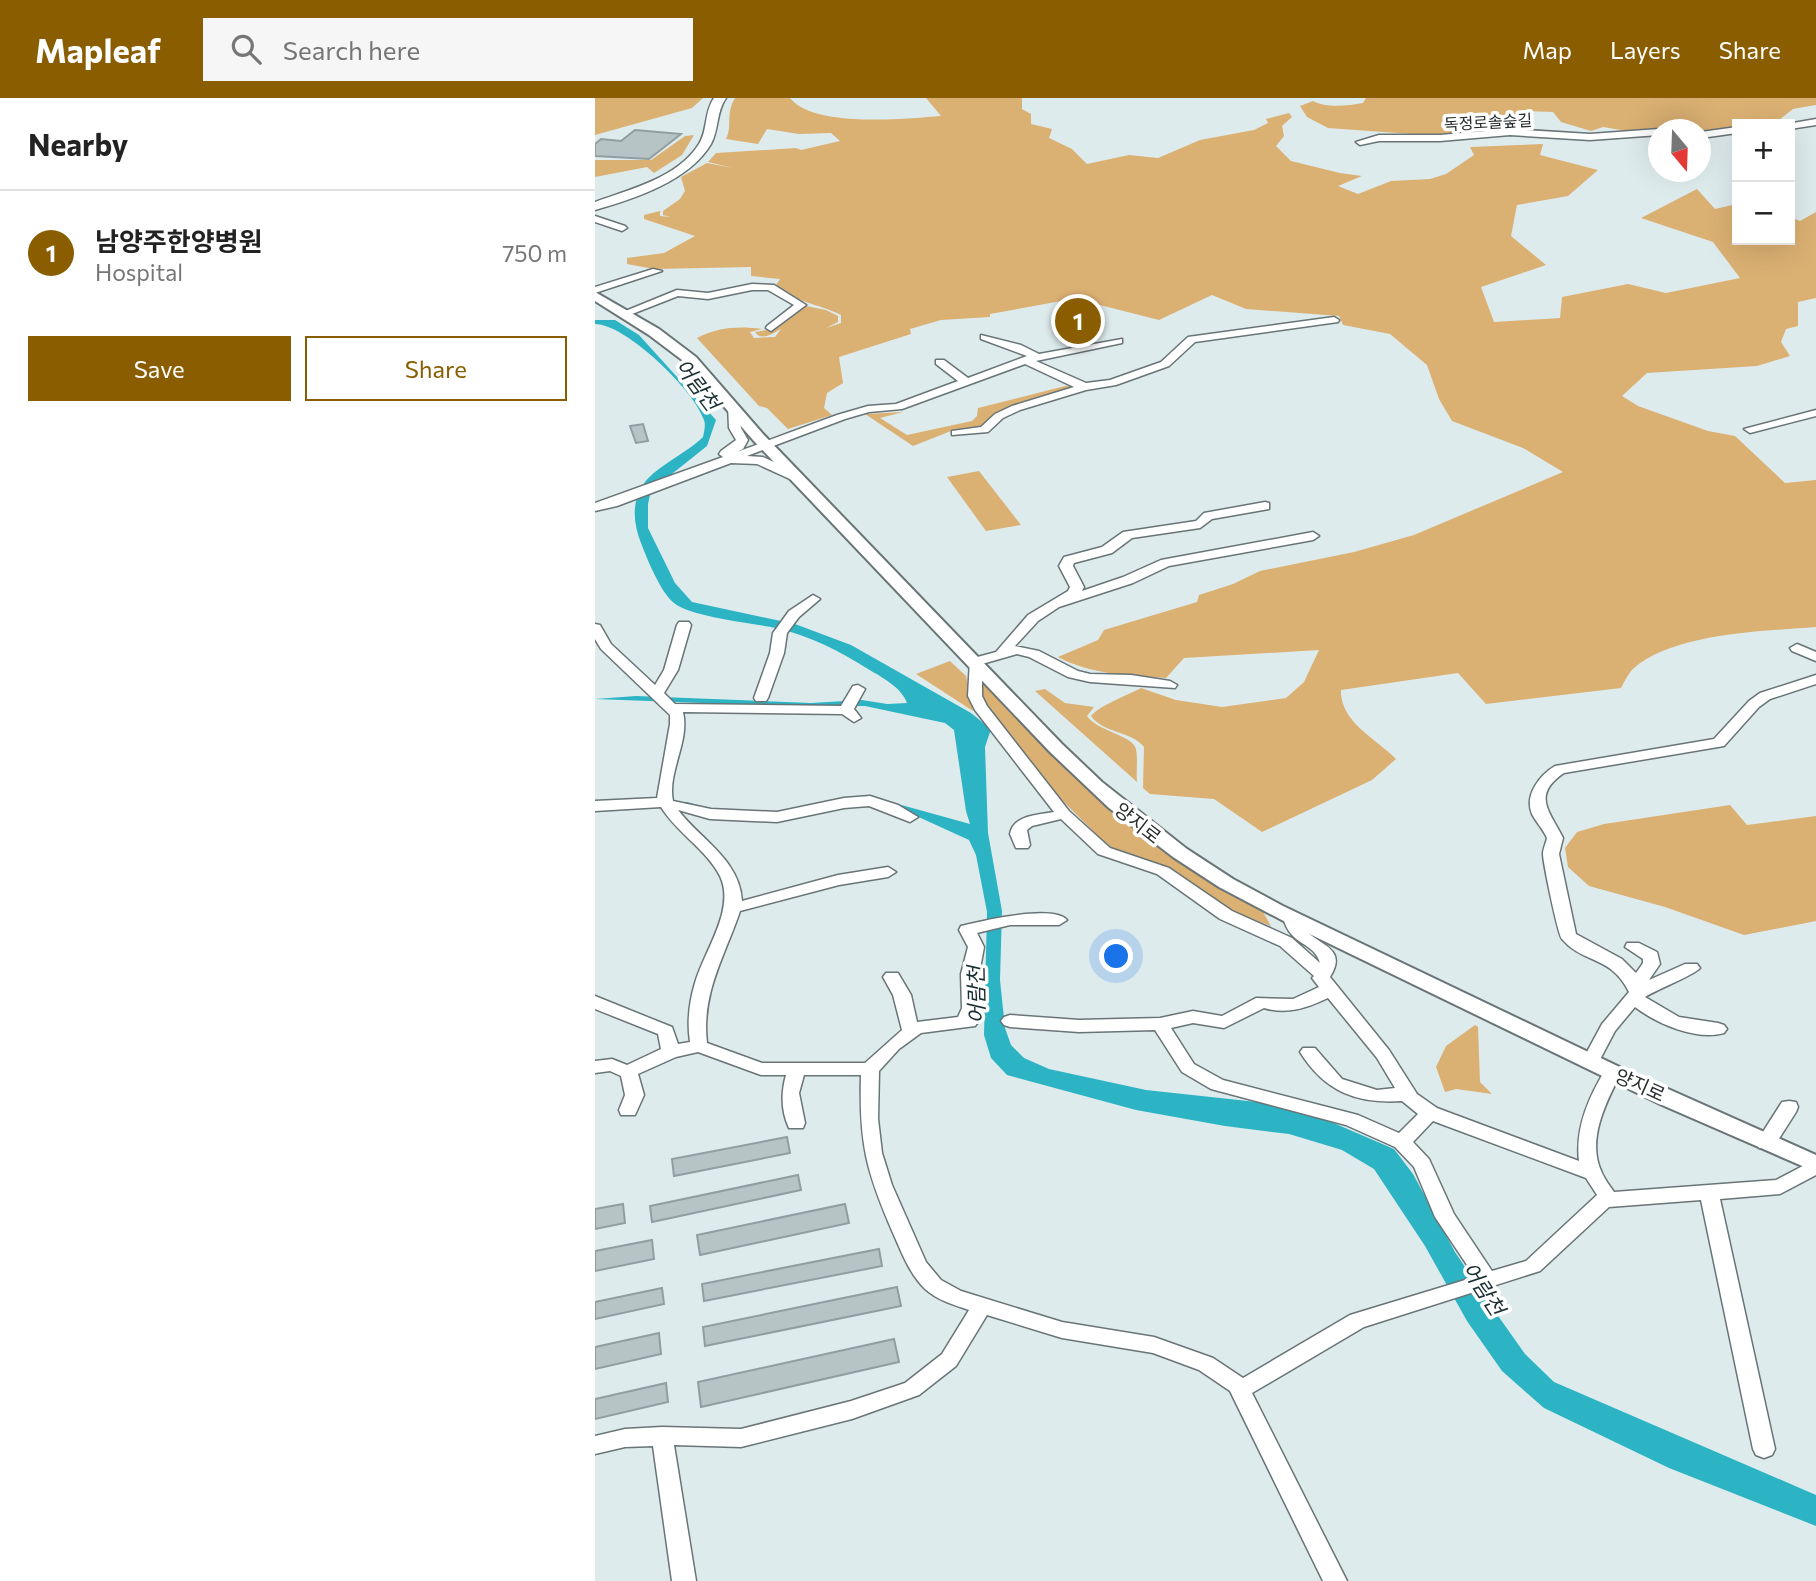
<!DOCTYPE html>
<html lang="en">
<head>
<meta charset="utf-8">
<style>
  body { margin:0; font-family:Commissioner,"Noto Sans KR",sans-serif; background:#f6f6f6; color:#222 }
  .controls { position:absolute; right:21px; top:21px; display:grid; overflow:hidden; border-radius:0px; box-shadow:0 7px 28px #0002 }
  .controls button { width:63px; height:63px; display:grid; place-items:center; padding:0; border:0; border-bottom:2px solid #e0e0e0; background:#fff; color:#222; font:35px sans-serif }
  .compass { position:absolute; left:1053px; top:21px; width:63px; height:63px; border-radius:50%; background:#fff; box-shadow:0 7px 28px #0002; rotate:161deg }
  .you { position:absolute; left:522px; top:859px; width:24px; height:24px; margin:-18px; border:5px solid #fff; border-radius:50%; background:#1a73e8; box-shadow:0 0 0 10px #1a73e833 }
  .badge { display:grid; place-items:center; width:46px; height:46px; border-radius:50%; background:#8a5d00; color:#fff; font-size:23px; font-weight:700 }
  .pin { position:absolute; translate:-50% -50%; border:4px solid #fff; box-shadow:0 2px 7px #0006 }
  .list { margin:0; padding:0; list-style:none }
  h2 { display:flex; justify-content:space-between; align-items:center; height:91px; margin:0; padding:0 28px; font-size:30px }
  h2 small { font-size:23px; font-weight:400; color:#767676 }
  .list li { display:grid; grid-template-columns:46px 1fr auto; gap:21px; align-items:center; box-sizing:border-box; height:126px; padding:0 28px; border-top:2px solid #e0e0e0 }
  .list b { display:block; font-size:26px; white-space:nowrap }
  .list p { margin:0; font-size:23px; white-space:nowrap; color:#767676 }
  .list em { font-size:23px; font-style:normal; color:#767676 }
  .actions { display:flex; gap:14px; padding:21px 28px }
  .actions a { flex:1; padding:16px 0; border:2px solid #8a5d00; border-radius:0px; text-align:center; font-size:24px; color:#8a5d00 }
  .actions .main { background:#8a5d00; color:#fff }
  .icon { flex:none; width:38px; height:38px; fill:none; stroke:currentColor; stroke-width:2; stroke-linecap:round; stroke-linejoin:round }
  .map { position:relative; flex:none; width:1221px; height:1483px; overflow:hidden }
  header { display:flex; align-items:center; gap:42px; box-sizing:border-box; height:98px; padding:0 35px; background:#8a5d00; color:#fff }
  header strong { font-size:33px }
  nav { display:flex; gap:38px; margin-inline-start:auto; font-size:24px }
  .search { width:490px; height:63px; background:#f6f6f6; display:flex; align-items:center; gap:18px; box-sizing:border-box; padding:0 24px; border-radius:0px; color:#767676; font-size:26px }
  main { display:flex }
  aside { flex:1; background:#fff }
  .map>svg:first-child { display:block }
</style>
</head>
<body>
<header>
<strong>Mapleaf</strong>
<div class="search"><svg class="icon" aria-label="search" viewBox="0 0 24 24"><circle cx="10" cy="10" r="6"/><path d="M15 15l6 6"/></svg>Search here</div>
<nav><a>Map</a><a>Layers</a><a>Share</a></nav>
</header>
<main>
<aside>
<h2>Nearby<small></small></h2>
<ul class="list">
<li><span class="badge">1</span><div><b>남양주한양병원</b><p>Hospital</p></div><em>750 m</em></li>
</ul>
<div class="actions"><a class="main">Save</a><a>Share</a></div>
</aside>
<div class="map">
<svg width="1221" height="1483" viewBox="0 0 1221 1483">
  <rect width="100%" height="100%" fill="#deebed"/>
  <g fill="#dbb073">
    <path d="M0,0H108L97,10L0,37Z"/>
    <path d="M140,0H195C219,30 309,21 346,18L331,0H427V11L436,16V26L457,31L454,40L477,51L492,66L534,57L563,60L605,42L659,32L673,25L671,21L694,15L697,19L687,28L689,38L681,48L696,63L745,75L767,78L743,88L763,96L796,83L835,81L851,76L879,57L875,49L948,46L945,57L1003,72L973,98L922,107L916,138L951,167L886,189L899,224L965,220L967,199L1033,186L1071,195L1145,180L1118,144L1046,120L1102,91L1120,111L1142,106V142H1195V119L1205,123L1221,114V200L1203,204V228L1191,231L1186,244L1195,258L1162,268L1052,275L1027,298L1043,308L1113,333L1140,338L1190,385L1221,382V529C1169,533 1077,535 1038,571C1033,576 1029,584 1026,590L891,606L863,575L746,592C745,624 780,640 801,661L777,682L667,734L619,701L555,696L548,690L549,649C535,632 509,636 496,618C505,607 531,598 546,590L581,602L627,609L691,600L709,584L724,552L589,560L571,580C533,577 497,577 463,559L503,542L509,532L602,504L604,497L638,486L665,473L759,454L819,437L968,374L928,350L857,323L844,301L832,267L795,236L748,227L744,218L651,211L617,197L564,222L497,205L488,199L395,216V219L346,222L315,231L316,236L244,259L248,285L232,295L229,310L237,317L193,331L172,310L164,308L102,240C124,229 143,228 167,231L155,234L159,240L180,239L186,231C179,235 166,244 160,234L178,231L201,212L211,208L231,212L243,218V224L231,230L246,225V217C224,206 199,204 181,187L185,181L156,178V169L59,171L32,166V160L69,155L100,138L49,121V117L65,113V118L75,119L68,117V113L85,101L90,93L86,79L112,65L138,70L113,64L121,55L201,50L206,52L245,43L236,35L204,36L172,31L163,46L131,41C138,27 130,17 140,0Z"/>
    <path d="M771,0H1221V7L1198,11L1180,25L1142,26V29L1110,34H1106V32H1026L1008,29L996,33L966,24L958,14L929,13L920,31L844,38L733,30L712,19L705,8L718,3C731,10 752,8 768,5Z"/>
    <path d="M99,37L87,57L59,75L52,69L0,79V62H56L90,38Z"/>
    <path d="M478,286L480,290L406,313L385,330L356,333L318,348L270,316L308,314L285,320L312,337L377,323L382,318L383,310Z"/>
    <path d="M384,373L426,427L391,433L352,379Z"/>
    <path d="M355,563L371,578L378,613L321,576Z"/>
    <path d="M386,583L520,716L591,766L667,812L676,828L623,808L589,779L571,770L515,750L467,702L389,605Z"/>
    <path d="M450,591L470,605L499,609L492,618C502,633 539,638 541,651C543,661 541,674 542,684L440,593Z"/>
    <path d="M1135,707L1152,727L1221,718V823L1149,837L1070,809L994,788L973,769L970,750L982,734L1009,726Z"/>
    <path d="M880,927L883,929L885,984L897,996L861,991L850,994L841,969L851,948Z"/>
  </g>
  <path fill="#2cb4c5" d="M0,222H20L44,237L121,322L112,348L63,387L55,397L53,406V430L80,485L97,504L200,526L256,547L376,615L396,631L390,649L393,735L407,813L405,882L410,930L416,947L429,960L454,971L551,992L662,1004L720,1017L799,1051L818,1076L860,1154L894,1205L930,1256L959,1284L1221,1397V1428L1074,1370L949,1310L907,1273L872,1223L830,1148L779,1071L747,1052L694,1036L630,1028L541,1012L412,977L396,960L389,937L392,814L381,757L374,742L295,706L196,714L127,715L76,705L92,704L117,711L179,714L249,700L274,698L375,726L371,713L359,632L350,625L270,608H190L0,601L41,598L216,605L267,602L292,606L312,605C306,589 288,580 273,571C245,553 215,538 181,530C157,525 96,519 79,505C66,495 52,461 46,445C38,425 36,403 50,384C62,368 92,355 108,339C109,334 111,327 109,322C100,293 31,226 0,226Z"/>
  <g fill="#b7c4c6" stroke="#919ea0" stroke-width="2">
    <path d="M40,32L86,36L54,61L0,58V46L6,41L26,43Z"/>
    <path d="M48,326L53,343L41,345L35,328Z"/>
    <path d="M192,1039L195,1055L79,1078L77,1061Z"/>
    <path d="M203,1077L206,1092L57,1124L55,1108Z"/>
    <path d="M28,1106L30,1125L0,1131V1111Z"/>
    <path d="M250,1106L254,1125L105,1157L102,1137Z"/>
    <path d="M57,1142L59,1161L0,1173V1153Z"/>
    <path d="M284,1151L287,1168L109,1203L107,1186Z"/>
    <path d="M302,1189L306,1208L110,1248L108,1229Z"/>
    <path d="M67,1190L69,1206L0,1221V1204Z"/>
    <path d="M64,1235L66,1256L0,1271V1249Z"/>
    <path d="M299,1241L304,1264L106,1309L103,1284Z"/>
    <path d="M71,1285L73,1304L0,1321V1301Z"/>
  </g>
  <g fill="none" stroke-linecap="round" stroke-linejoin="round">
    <g stroke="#687476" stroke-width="3">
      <g id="minor">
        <path d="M1221,21V27L1195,31V26H1192Z"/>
        <path d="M1142,29V35L1106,40V34Z"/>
        <path d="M915,31L995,36L1064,31L1065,32L1064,37L995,42L915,37L845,43H784L765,47L761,44L784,37H845Z"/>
        <path d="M0,118L30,128L32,130L27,133L0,124Z"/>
        <path d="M58,171L67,173L0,195V189Z"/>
        <path d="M157,186L179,187L211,207L176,233L171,230L172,228L199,207L173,192H157L113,201L83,198L32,218L23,216L82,192L113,195Z"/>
        <path d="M739,219L744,222L743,224L600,244L574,268L521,287L491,292L425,312L408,320L393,334L357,337V333L386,329L400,316L417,308L479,289L430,266L307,311L274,314L250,321L152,358L168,359L205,376V382H197L162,366L136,365L22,408L0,413V405L128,359L124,356L126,353L141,342L134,330L133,307L143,309L146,330L153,342L148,351L142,354L242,317L273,308L301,306L363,283L341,266V262H349L373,280L432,258L386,241V237L426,247L444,256L527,241V245L441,263L491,285L515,282L566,264L593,239Z"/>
        <path d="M1221,312V318L1155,335L1149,331Z"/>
        <path d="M670,404L674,405V411L617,421L605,430L537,440L517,455L479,465L478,468L489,489L487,493L528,479L566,462L718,434L724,438L718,442L574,468L538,485L464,509L443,523L420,548L444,553L483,573L495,576L536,577L575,583L582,587L580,590L495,584L473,579L434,559L422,556L387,566V598L392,608L474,713L515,750L574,770L637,813L697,840L725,865C719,843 695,849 688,819L690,815H702C704,820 705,827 709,831C725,848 753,850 735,879L794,952L822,996L842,1010L984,1063C980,1030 994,998 1011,971H1023L1026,975C1011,1004 991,1043 1007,1075C1010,1082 1015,1088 1019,1094L1181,1082L1221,1061V1077L1185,1096L1125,1101L1180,1351L1177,1357L1169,1360L1161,1357L1158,1351L1106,1102L1014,1109L945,1173L769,1229L657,1295L752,1483H728L635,1293L604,1272L558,1255L467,1240L392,1217L361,1268L324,1297L257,1321L146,1349L79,1347L101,1483H77L58,1348L30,1349L0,1356V1338L30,1331L67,1329L146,1331L256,1303L310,1285L347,1256L374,1212C359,1207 342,1202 330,1191C314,1175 307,1155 298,1135C271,1073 264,1045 266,977H209L204,995L210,1025L208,1030H194C186,1013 186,995 191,977H166L103,954L81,959L43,976L49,997L40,1017H26L24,1012L30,997L26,978L15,973L0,975V963L17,961L32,967L66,951L63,936L0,911V898L77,929L83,946L95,944C92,924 94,905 100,885C109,853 141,811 125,778C111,751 82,735 66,709L0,713V703L62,700L75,626V617L6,551L0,541V526L5,527L16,546L60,587L69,572L82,527L84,524H94L96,527L83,572L69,595L80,606L246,608L258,588L263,587L270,591L259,611L266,620L259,624L247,616L88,614C95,644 72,674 78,703L116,711L182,714L249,700L275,698L303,707L323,719L315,724L274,708L249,710L182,724L115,721L83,712C105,741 145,762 147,803L243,777L293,769L301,774L293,779L244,787L145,813C130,858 106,895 112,945L167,965H270L307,932L298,897L288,879L291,875H303L316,897L322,924L363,919L367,910L366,876L373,849L364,832L366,828C386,823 458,806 472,822L464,827H415L382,835L389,849L384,876L385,910L380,920L383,924L380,928L326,935L304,951L284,973L283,1021L287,1055L297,1087L331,1164L346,1182L366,1193L467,1224L559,1239L618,1260L648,1280L755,1217L880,1179L840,1119L819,1069L800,1049L751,1027L616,991L587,974L560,932L484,934L415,929L409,927L406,923L409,919L415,917L484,922L565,920L598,913L627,918L661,900L698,901L724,889L717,880L719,878L685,848L625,821L562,776L503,756L466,721L437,728L432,732L435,747L433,750H421L415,736C418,717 443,717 459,714L380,612L373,598L375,561L401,554L433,517L473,493L475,489L464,468L469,459L507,449L528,434L601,423L609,415ZM733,900L782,960L800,990L782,992L747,981L720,950H708L705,954C730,994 762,1006 807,1003L823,1016L804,1035L763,1017L628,982L599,966L576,930L598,925L629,930L669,910C692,917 712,910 733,900ZM838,1023L991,1080L1002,1097L931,1163L897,1173L859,1116L834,1061L818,1044Z"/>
        <path d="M218,497L225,501L204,519L192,535L189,555L173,600L171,603H161L159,600L175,555L178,535L194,513Z"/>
        <path d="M1202,546L1221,554V563L1197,553L1195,550Z"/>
        <path d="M1221,577V586L1175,601L1164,609L1129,648L969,675C936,697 955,714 968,740L964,756L981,836L1027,861L1041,875L1048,865V861L1030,849L1032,845H1044L1062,854L1065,866L1054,882L1090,866H1102L1105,870C1099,877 1061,892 1050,899L1084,919L1123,925L1129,927L1132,931L1129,935C1102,943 1062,926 1040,909L1020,933L1001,969H989L986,965L1007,926L1034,894C1016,857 988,866 967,841C963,837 948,764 948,756C948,751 951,745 952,740C948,731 941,724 937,716C929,697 945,677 960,668L1119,641L1154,603L1165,595Z"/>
        <path d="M1194,1003L1201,1004L1203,1009L1201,1014L1178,1050H1164L1162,1045L1164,1040L1187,1004Z"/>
      </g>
    </g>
    <g stroke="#687476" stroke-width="4">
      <path id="tertiary" d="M0,194L64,231L101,259L168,336L467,646L507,684L592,751L638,781L688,808L1035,974L1221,1057V1074L1067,1007L700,829L624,789L578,759L514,710L455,654L158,342L91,265L54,237L0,203Z"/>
    </g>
    <g stroke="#687476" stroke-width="3">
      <path id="secondary" d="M119,0H131C121,14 124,31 116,46C94,83 39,101 0,112V104C35,91 83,80 104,46C113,32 109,14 119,0Z"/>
    </g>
    <use href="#minor" fill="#fff" fill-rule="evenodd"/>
    <use href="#tertiary" fill="#fff" fill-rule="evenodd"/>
    <use href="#secondary" fill="#fff" fill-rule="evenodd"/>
  </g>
  <g text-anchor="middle" stroke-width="7" stroke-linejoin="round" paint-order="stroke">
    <g font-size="16" fill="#272d2d" stroke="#fff">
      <text transform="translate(893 24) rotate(-3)" y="6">독정로솔숲길</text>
    </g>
    <g font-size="19" fill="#272d2d" stroke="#fff">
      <text transform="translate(543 725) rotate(38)" y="7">양지로</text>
      <text transform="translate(1045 987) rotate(24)" y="7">양지로</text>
    </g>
    <g font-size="21" font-style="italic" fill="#192e32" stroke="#fff">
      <text transform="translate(102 287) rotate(53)" y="7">어람천</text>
      <text transform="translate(382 897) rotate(-91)" y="7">어람천</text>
      <text transform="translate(888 1191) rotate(57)" y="7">어람천</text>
    </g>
  </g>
</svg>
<div class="controls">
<button>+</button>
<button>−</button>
</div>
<svg class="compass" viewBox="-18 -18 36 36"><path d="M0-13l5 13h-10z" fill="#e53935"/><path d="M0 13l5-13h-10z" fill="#767676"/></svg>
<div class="you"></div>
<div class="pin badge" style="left:483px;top:223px">1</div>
</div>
</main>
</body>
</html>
